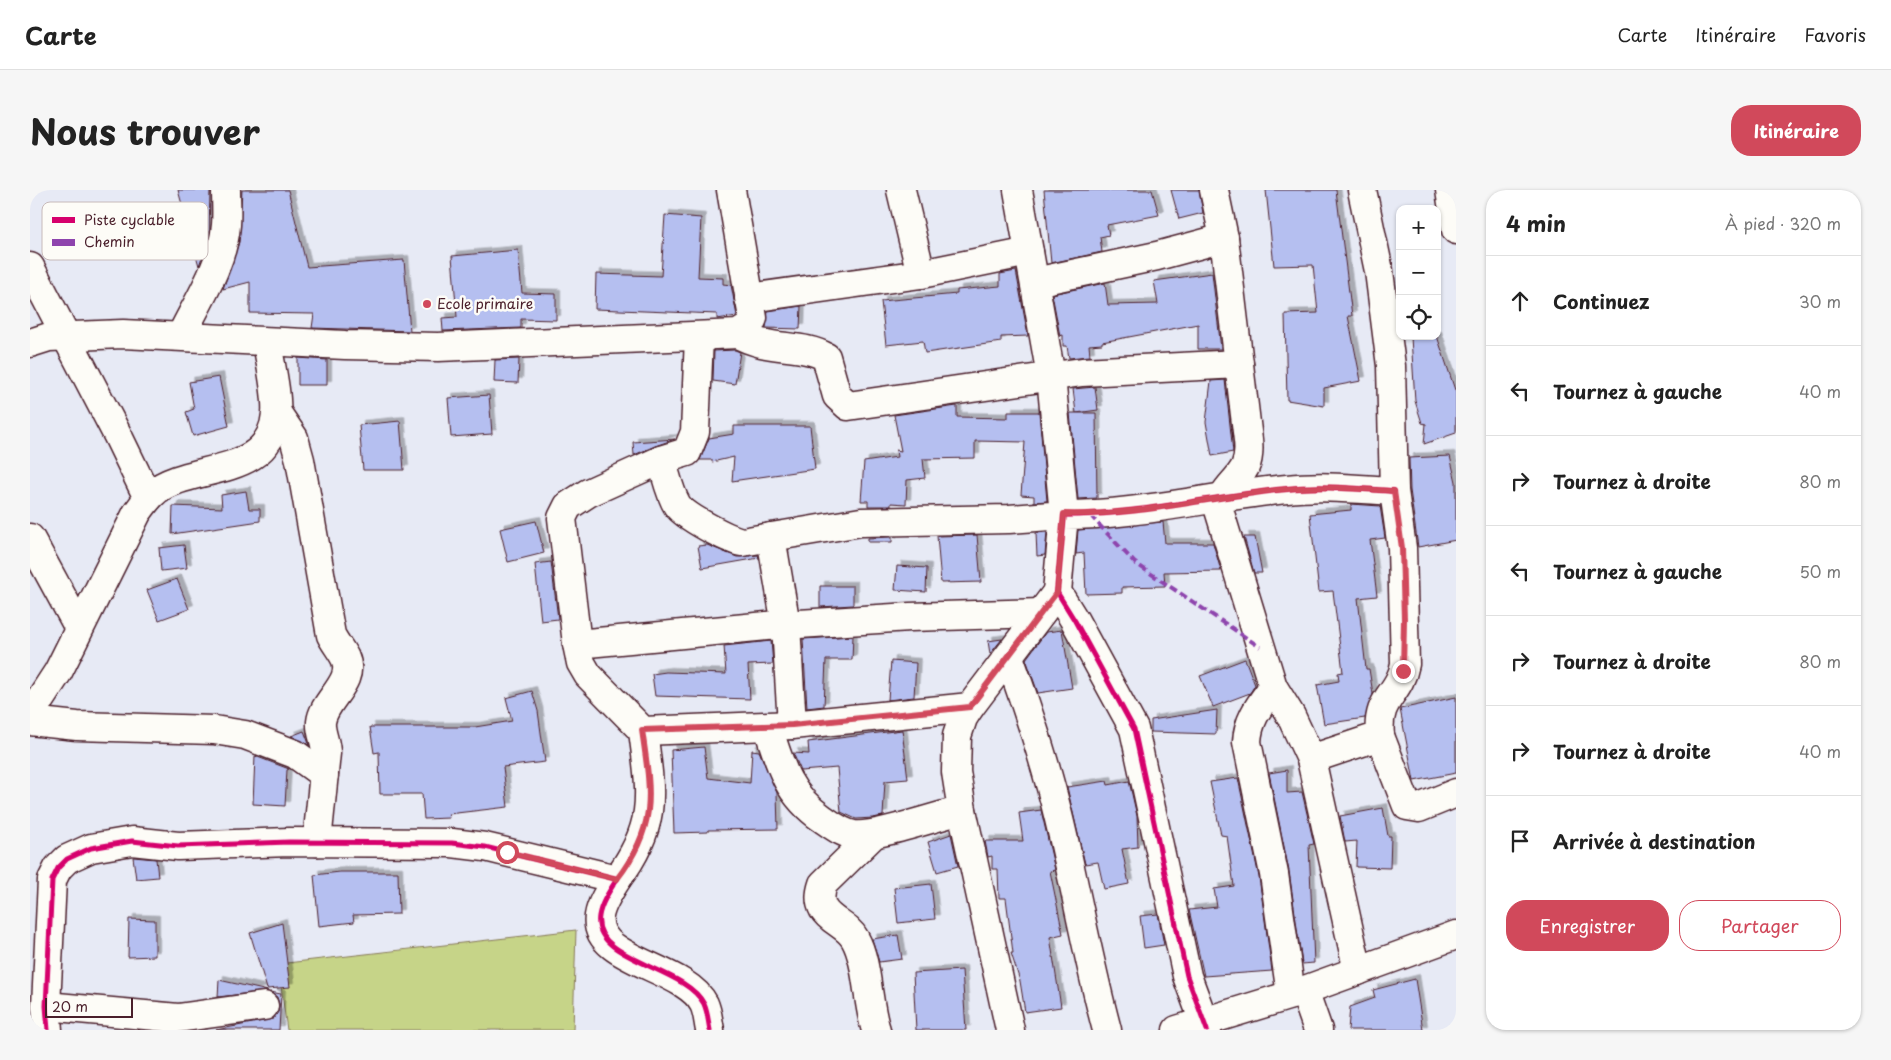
<!DOCTYPE html>
<html lang="fr">
<head>
<meta charset="utf-8">
<style>
  body { margin:0; font-family:"Playpen Sans",sans-serif; background:#f6f6f6; color:#222 }
  .controls { position:absolute; right:15px; top:15px; display:grid; overflow:hidden; border-radius:10px; box-shadow:0 1px 4px #0004 }
  .controls button { width:45px; height:45px; display:grid; place-items:center; padding:0; border:0; border-bottom:1px solid #e0e0e0; background:#fff; color:#222; font:25px sans-serif }
  .scale { position:absolute; left:15px; bottom:12px; width:88px; box-sizing:border-box; padding-left:5px; border:2px solid #4a1f2b; border-top:0; font-size:14px; line-height:18px; white-space:nowrap; color:#4a1f2b; -webkit-text-stroke:4px #fdfcf7; paint-order:stroke }
  .stop { position:absolute; width:15px; height:15px; margin:-11px; border:4px solid #d1495b; border-radius:50%; background:#fff }
  .stop.end { background:#d1495b; border-color:#fff; box-shadow:0 1px 5px #0008 }
  .list { margin:0; padding:0; list-style:none }
  h2 { display:flex; justify-content:space-between; align-items:center; height:65px; margin:0; padding:0 20px; font-size:21px }
  h2 small { font-size:16px; font-weight:400; color:#767676 }
  .list li { display:grid; grid-template-columns:32px 1fr auto; gap:15px; align-items:center; box-sizing:border-box; height:90px; padding:0 20px; border-top:1px solid #e0e0e0 }
  .list b { display:block; font-size:19px; white-space:nowrap }
  .list em { font-size:16px; font-style:normal; color:#767676 }
  .actions { display:flex; gap:10px; padding:15px 20px }
  .actions a { flex:1; padding:11px 0; border:1px solid #d1495b; border-radius:20px; text-align:center; font-size:18px; color:#d1495b }
  .actions .main { background:#d1495b; color:#fff }
  .icon { flex:none; width:28px; height:28px; fill:none; stroke:currentColor; stroke-width:2; stroke-linecap:round; stroke-linejoin:round }
  .map { position:relative; flex:none; width:1426px; height:840px; overflow:hidden; border-radius:20px }
  header { display:flex; align-items:center; gap:30px; box-sizing:border-box; height:70px; padding:0 25px; background:#fff; border-bottom:1px solid #e0e0e0 }
  header strong { font-size:24px }
  nav { display:flex; gap:28px; margin-inline-start:auto; font-size:18px }
  .intro { display:flex; align-items:center; justify-content:space-between; box-sizing:border-box; height:120px; padding:0 30px }
  h1 { margin:0; font-size:35px }
  .button { padding:12px 22px; border-radius:20px; background:#d1495b; color:#fff; font-size:18px; font-weight:700 }
  main { display:flex; gap:30px; padding:0 30px }
  aside { flex:1; background:#fff; border-radius:20px; box-shadow:0 1px 4px #0004 }
  .map>svg:first-child { display:block }
</style>
</head>
<body>
<header>
<strong>Carte</strong>
<nav><a>Carte</a><a>Itinéraire</a><a>Favoris</a></nav>
</header>
<div class="intro"><h1>Nous trouver</h1><a class="button">Itinéraire</a></div>
<main>
<div class="map">
<svg width="1426" height="840" viewBox="0 0 1426 840">
  <defs>
    <filter id="shadow"><feDropShadow dx="4.5" dy="-4.5" stdDeviation="0" flood-color="#0004"/></filter>
  </defs>
  <rect width="100%" height="100%" fill="#e7eaf5"/>
  <filter id="ink" filterUnits="userSpaceOnUse"><feTurbulence type="fractalNoise" baseFrequency=".02" numOctaves="2"/><feDisplacementMap in="SourceGraphic" scale="10" xChannelSelector="R" yChannelSelector="G"/><feConvolveMatrix kernelMatrix="1 2 1 2 8 2 1 2 1" color-interpolation-filters="sRGB"/></filter>
  <g filter="url(#ink)">
    <path fill="#c6d488" stroke="#887a5a" d="M546,740L543,840H257L248,774Z"/>
    <g fill="#b5bff0" stroke="#4a1f2b" filter="url(#shadow)">
      <path d="M148,0H180L179,46L169,76Z"/>
      <path d="M212,0H258L277,77L374,70L380,141L282,138L284,124L220,123V92L193,99L209,52Z"/>
      <path d="M1014,0H1122L1129,25L1077,35L1079,45L1070,47L1072,62L1021,73Z"/>
      <path d="M1141,0H1169L1173,23L1149,29Z"/>
      <path d="M1236,0H1306L1322,126H1318L1331,191L1294,198V216L1257,210L1255,124L1288,123L1283,75L1244,76Z"/>
      <path d="M635,25L671,28L668,87L693,88V94L701,95L707,126L687,129V124L565,119L566,84L631,86Z"/>
      <path d="M488,60L492,103L526,104V130L491,129V138L413,141L412,128L427,127L422,66Z"/>
      <path d="M986,81L998,146L971,147V152L895,163L893,151L856,155L851,111L927,104V100L970,96V84Z"/>
      <path d="M1182,83L1191,159H1168V134L1072,152V154L1059,155L1060,166L1039,168L1037,156H1033V145L1030,146L1022,104L1075,93L1078,115L1128,114L1124,91Z"/>
      <path d="M771,116L770,139L736,138L738,121Z"/>
      <path d="M1407,146L1426,203V243L1394,254L1396,234L1392,233L1385,211L1381,147Z"/>
      <path d="M705,160L710,162L705,194L683,191L684,161Z"/>
      <path d="M268,168L297,170V195H268Z"/>
      <path d="M489,169L488,193L464,192L465,170Z"/>
      <path d="M189,187L199,236L163,246L156,222L164,219L159,192Z"/>
      <path d="M1195,190L1203,262L1182,266L1176,232L1181,191Z"/>
      <path d="M1065,197L1068,220L1046,223L1043,199Z"/>
      <path d="M459,205L462,244L421,247L418,208Z"/>
      <path d="M927,216V227L978,228V222H1009L1017,311L1004,312V306L991,305L995,252L945,251V268L893,269L895,288L877,290L876,314L861,313V316H838V311H831L834,272L867,267L866,260L871,261L864,225Z"/>
      <path d="M1040,223H1066L1067,308L1048,309Z"/>
      <path d="M370,231L374,280H333L329,235Z"/>
      <path d="M704,236H780L785,279L702,291L704,267L682,272V270H670L679,248L704,244Z"/>
      <path d="M645,249L625,256L604,265L603,252Z"/>
      <path d="M1420,266L1426,292V350L1388,357L1380,300L1379,268Z"/>
      <path d="M216,301L219,319H230V331L142,344L143,316L192,318L191,305Z"/>
      <path d="M1321,314L1350,316L1355,348L1340,350L1347,406L1328,408L1336,479H1339L1343,504L1335,528L1294,534L1287,495L1309,491L1308,483L1313,482L1303,401L1289,402L1280,324L1321,320Z"/>
      <path d="M506,331L514,363L478,372L470,339Z"/>
      <path d="M1133,332L1135,353H1183L1191,381L1134,382L1135,396L1092,397V403L1056,404L1054,363L1046,364L1048,340Z"/>
      <path d="M1017,342L1015,365L1007,366L1006,343Z"/>
      <path d="M947,345L951,392L911,393L907,346Z"/>
      <path d="M862,347V352H838V348Z"/>
      <path d="M1214,347H1225L1232,383H1224Z"/>
      <path d="M154,355L157,378L131,381L129,358Z"/>
      <path d="M677,355L707,367L728,365L729,368L672,378L668,356Z"/>
      <path d="M521,372L528,429L511,431L505,374Z"/>
      <path d="M867,376L897,378L896,402L865,400Z"/>
      <path d="M147,389L159,419L129,430L117,400Z"/>
      <path d="M790,396H823V415L790,417Z"/>
      <path d="M1032,440L1042,498L1008,503L996,469L1016,442Z"/>
      <path d="M823,446L822,470H796L794,516L777,518L773,449Z"/>
      <path d="M972,449L960,464L958,451Z"/>
      <path d="M741,451L743,474L718,475L720,509L625,506L622,484L636,482L696,484L694,456Z"/>
      <path d="M1215,469L1225,495L1220,503L1183,517L1170,486Z"/>
      <path d="M861,471L886,473L884,507L858,510Z"/>
      <path d="M502,501L508,521L515,572L473,577L478,617L418,624L419,628L394,629L392,604H350L349,562L344,563L340,537H445L482,531L476,508Z"/>
      <path d="M1426,507V583L1384,591L1370,519Z"/>
      <path d="M1187,520L1186,544L1121,542V530Z"/>
      <path d="M872,540L878,589L855,591L853,626L843,628L826,629L811,622L807,578L771,581L763,563L779,564L778,552Z"/>
      <path d="M274,541L278,551L279,555L261,546Z"/>
      <path d="M674,557L678,588L720,593L722,560L729,561L747,603L748,639L678,640V642L644,643L641,560Z"/>
      <path d="M225,566L259,579L257,580L255,616L223,614Z"/>
      <path d="M1257,580V603L1272,602L1284,654L1279,655L1284,773L1272,774L1259,681L1239,583Z"/>
      <path d="M1208,588L1229,687L1242,781L1174,786L1159,720L1187,717L1184,699L1204,696L1197,646L1191,645L1180,592Z"/>
      <path d="M1077,591L1078,595L1099,591L1107,626L1108,657L1092,659L1099,694L1074,699L1068,672L1055,674L1037,597Z"/>
      <path d="M1353,618L1358,646H1361L1360,678L1326,677L1327,651L1315,652L1310,626Z"/>
      <path d="M1011,620L1025,680L1020,681L1033,744L1020,747L1031,817L995,822L990,791L981,763H983L976,708H969L968,679H962V666L958,667L955,651H993L989,623Z"/>
      <path d="M921,644L928,676L907,682L898,652Z"/>
      <path d="M103,667L126,669L128,687L106,689Z"/>
      <path d="M310,682H368L369,724L323,725L324,732L289,736L284,685Z"/>
      <path d="M901,694L905,729L868,733L864,698Z"/>
      <path d="M1128,724L1134,755L1114,758L1110,726Z"/>
      <path d="M99,729L125,730V766L98,767Z"/>
      <path d="M252,733L260,797L237,799L220,743Z"/>
      <path d="M868,745L872,769L849,772L842,749Z"/>
      <path d="M932,780L936,840H886L883,783Z"/>
      <path d="M1385,789L1393,840H1318L1320,817L1345,808L1343,800Z"/>
      <path d="M189,790L238,801L188,807Z"/>
      <path d="M240,802L251,804L249,840H186L243,829L248,822L249,814L247,807Z"/>
    </g>
    <g fill="none" stroke-linecap="round" stroke-linejoin="round">
      <g stroke="#4a1f2b" stroke-width="31">
        <g id="minor">
          <path d="M871,0L891,84"/>
          <path d="M1184,0L1194,48L1218,250C1219,259 1219,268 1215,277C1206,294 1192,299 1189,320L1243,497L1261,526L1281,569"/>
          <path d="M1420,0L1426,40"/>
          <path d="M0,77L87,244L118,308"/>
          <path d="M1005,92L1127,66L1194,48"/>
          <path d="M719,108L891,84L999,62"/>
          <path d="M708,144C737,161 772,153 796,167L807,206L818,216L1052,182L1209,174"/>
          <path d="M151,146C168,111 193,74 196,35C197,24 196,11 196,0"/>
          <path d="M669,147L665,242L657,262L631,270L558,303L538,316L532,328L547,454L551,473L558,485L613,541L762,535L940,517"/>
          <path d="M0,153L19,147L93,144L315,155L408,157L708,144L719,137L723,128L701,0"/>
          <path d="M247,223L264,248L270,270L301,445C305,453 311,460 315,468C326,492 293,510 291,532C290,542 296,552 296,563L287,652"/>
          <path d="M631,270C636,283 639,302 647,315C655,327 698,349 712,352L831,332L979,329L1034,325L1021,186L988,0"/>
          <path d="M741,347L756,435L762,535"/>
          <path d="M0,348L49,438"/>
          <path d="M547,454L737,436L880,427L1011,423"/>
          <path d="M979,467C998,520 1016,574 1029,629C1046,699 1058,770 1077,840"/>
          <path d="M1243,497C1230,515 1218,529 1217,552L1244,684L1261,805"/>
          <path d="M0,520L11,508L28,482L107,323C115,312 123,300 137,294C176,275 241,283 246,224C248,205 240,172 237,152"/>
          <path d="M0,531L47,536L184,540L215,545L265,564L294,585"/>
          <path d="M738,537C750,576 758,605 793,629C803,636 812,643 824,645C844,648 908,626 932,620"/>
          <path d="M1350,546L1377,616L1389,618L1426,603"/>
          <path d="M844,644L793,694C781,729 814,729 825,749C838,772 837,813 846,840"/>
          <path d="M587,689C628,635 621,603 613,541"/>
          <path d="M1328,781L1281,569L1350,546C1346,507 1369,506 1375,474L1372,358L1364,301L1361,176L1349,81L1332,0"/>
          <path d="M1274,800L1288,840"/>
          <path d="M16,816L148,828L234,816"/>
          <path d="M18,840L16,816L22,690L28,678L37,669L61,658L102,651L148,656L259,652L422,653L455,657L587,689C580,700 571,713 569,726C562,771 655,776 674,814C678,823 678,831 680,840"/>
          <path d="M980,840L932,620L926,582L927,546L933,528L940,517L1027,402"/>
          <path d="M1147,840L1261,805L1426,745"/>
          <path d="M1177,840L1157,786L1104,539L1045,431L1027,402L1034,325C1109,325 1182,306 1257,299C1292,295 1328,299 1364,301"/>
        </g>
      </g>
      <use href="#minor" stroke="#fdfcf7" stroke-width="28"/>
      <path stroke="#8e44ad" stroke-width="4" stroke-dasharray="8 4" stroke-linecap="butt" d="M1060,325L1105,373L1230,457"/>
      <g stroke="#fdfcf7" stroke-width="8">
        <g id="cycleway">
          <path d="M18,840L16,816L22,690L28,678L37,669L61,658L102,651L148,656L259,652L422,653L455,657L587,689C580,700 571,713 569,726C562,771 655,776 674,814C678,823 678,831 680,840"/>
          <path d="M1177,840L1157,786L1104,539L1045,431L1027,402L1034,325C1109,325 1182,306 1257,299C1292,295 1328,299 1364,301"/>
        </g>
      </g>
      <use href="#cycleway" stroke="#d6006c" stroke-width="5"/>
    </g>
  </g>
  <g fill="none" stroke-linecap="round" stroke-linejoin="round" filter="url(#ink)">
    <path stroke="#d1495b" stroke-width="6" d="M477,662L587,689C628,635 621,603 612,540L762,535L940,517L1027,402L1034,324C1109,326 1182,306 1257,299C1292,295 1328,299 1364,301L1372,358L1374,430L1373,481"/>
  </g>
  <circle fill="#d1495b" stroke="#fdfcf7" stroke-width="2" cx="397" cy="114" r="5"/>
  <g text-anchor="middle" stroke-width="5" stroke-linejoin="round" paint-order="stroke">
    <g font-size="14" fill="#4a1f2b" stroke="#fdfcf7" text-anchor="start">
      <text x="407" y="119">Ecole primaire</text>
    </g>
  </g>
  <rect x="12" y="12" width="166" height="58" rx="8" fill="#fdfcf7" stroke="#c7baba" stroke-width="1"/>
  <rect x="22" y="27" width="23" height="6" fill="#d6006c"/>
  <rect x="22" y="49" width="23" height="7" fill="#8e44ad"/>
  <g font-size="14" fill="#4a1f2b">
    <text x="54" y="35">Piste cyclable</text>
    <text x="54" y="57">Chemin</text>
  </g>
</svg>
<div class="controls">
<button>+</button>
<button>−</button>
<button><svg class="icon" aria-label="locate" viewBox="0 0 24 24"><circle cx="12" cy="12" r="6"/><path d="M12 2v4M12 18v4M2 12h4M18 12h4"/></svg></button>
</div>
<div class="scale">20 m</div>
<div class="stop" style="left:477px;top:662px"></div>
<div class="stop end" style="left:1373px;top:481px"></div>
</div>
<aside>
<h2>4 min<small>À pied · 320 m</small></h2>
<ul class="list">
<li><svg class="icon" aria-label="ahead" viewBox="0 0 24 24"><path d="M12 20V5M6 11l6-6 6 6"/></svg><div><b>Continuez</b></div><em>30 m</em></li>
<li><svg class="icon" aria-label="left" viewBox="0 0 24 24"><path d="M17 20v-9H6M10 6l-5 5 5 5"/></svg><div><b>Tournez à gauche</b></div><em>40 m</em></li>
<li><svg class="icon" aria-label="right" viewBox="0 0 24 24"><path d="M7 20v-9h11M14 6l5 5-5 5"/></svg><div><b>Tournez à droite</b></div><em>80 m</em></li>
<li><svg class="icon" aria-label="left" viewBox="0 0 24 24"><path d="M17 20v-9H6M10 6l-5 5 5 5"/></svg><div><b>Tournez à gauche</b></div><em>50 m</em></li>
<li><svg class="icon" aria-label="right" viewBox="0 0 24 24"><path d="M7 20v-9h11M14 6l5 5-5 5"/></svg><div><b>Tournez à droite</b></div><em>80 m</em></li>
<li><svg class="icon" aria-label="right" viewBox="0 0 24 24"><path d="M7 20v-9h11M14 6l5 5-5 5"/></svg><div><b>Tournez à droite</b></div><em>40 m</em></li>
<li><svg class="icon" aria-label="arrive" viewBox="0 0 24 24"><path d="M6 21V4h12l-3 4 3 4H6"/></svg><div><b>Arrivée à destination</b></div></li>
</ul>
<div class="actions"><a class="main">Enregistrer</a><a>Partager</a></div>
</aside>
</main>
</body>
</html>
